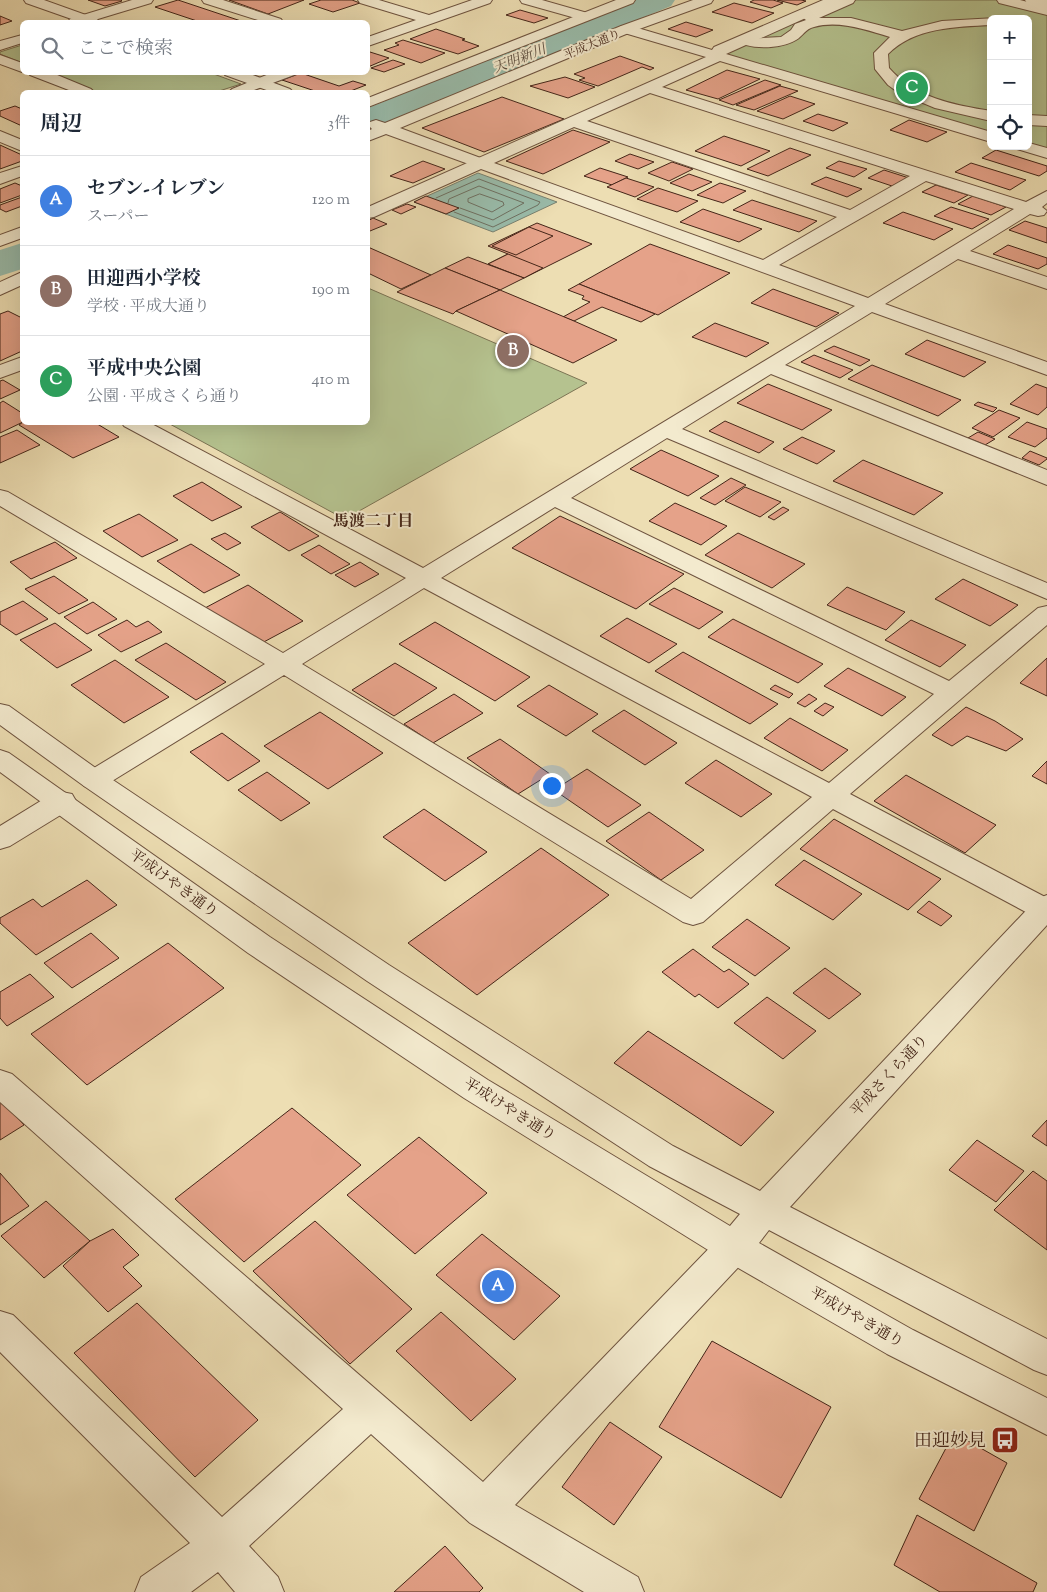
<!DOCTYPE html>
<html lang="ja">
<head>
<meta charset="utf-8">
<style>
  body { margin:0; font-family:"Sorts Mill Goudy","Noto Serif JP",serif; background:#f2f2f3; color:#1f2937 }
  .controls { position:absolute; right:15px; top:15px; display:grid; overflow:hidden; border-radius:8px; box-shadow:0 5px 20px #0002 }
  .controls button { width:45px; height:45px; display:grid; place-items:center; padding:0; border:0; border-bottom:1px solid #e0e1e3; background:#fff; color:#1f2937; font:25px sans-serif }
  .you { position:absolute; left:551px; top:785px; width:18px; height:18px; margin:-12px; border:4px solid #fff; border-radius:50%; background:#1a73e8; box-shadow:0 0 0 8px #1a73e833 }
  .badge { display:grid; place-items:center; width:32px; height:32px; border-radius:50%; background:#2563eb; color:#fff; font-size:16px; font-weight:700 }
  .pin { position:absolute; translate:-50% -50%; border:2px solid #fff; box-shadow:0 1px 5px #0006 }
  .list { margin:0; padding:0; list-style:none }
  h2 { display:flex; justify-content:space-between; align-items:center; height:65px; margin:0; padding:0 20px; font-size:21px }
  h2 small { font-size:16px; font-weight:400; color:#747a83 }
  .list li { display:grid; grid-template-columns:32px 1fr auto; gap:15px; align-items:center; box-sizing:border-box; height:90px; padding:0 20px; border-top:1px solid #e0e1e3 }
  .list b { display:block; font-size:19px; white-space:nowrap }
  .list p { margin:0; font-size:16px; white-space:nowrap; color:#747a83 }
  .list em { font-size:16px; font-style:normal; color:#747a83 }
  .icon { flex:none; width:28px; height:28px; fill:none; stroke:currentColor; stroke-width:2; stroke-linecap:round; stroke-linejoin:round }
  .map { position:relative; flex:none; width:1047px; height:1592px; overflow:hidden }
  .search { position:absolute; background:#fff; box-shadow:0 5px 20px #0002; left:20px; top:20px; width:350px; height:55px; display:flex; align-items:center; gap:12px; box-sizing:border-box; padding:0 18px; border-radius:8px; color:#747a83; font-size:19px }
  .panel { position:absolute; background:#fff; box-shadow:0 5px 20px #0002; left:20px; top:90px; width:350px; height:335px; border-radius:8px }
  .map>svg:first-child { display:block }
</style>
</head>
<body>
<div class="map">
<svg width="1047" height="1592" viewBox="0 0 1047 1592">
  <rect width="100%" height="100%" fill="#eddeb3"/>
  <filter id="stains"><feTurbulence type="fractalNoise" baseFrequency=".004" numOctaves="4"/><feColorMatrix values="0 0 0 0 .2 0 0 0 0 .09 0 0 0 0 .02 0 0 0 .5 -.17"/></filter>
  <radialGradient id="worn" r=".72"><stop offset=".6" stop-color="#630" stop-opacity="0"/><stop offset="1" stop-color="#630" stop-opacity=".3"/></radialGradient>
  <g fill="#b5c28f" stroke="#7c7454">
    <path d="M844,0H1004L1047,11V150L1028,145V19H991V134L720,55Z"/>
    <path d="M22,45V63L0,54V52Z"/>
    <path d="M46,73H211L241,84L216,92H96Z"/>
    <path d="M368,288L587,383L352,515L345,511L337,515L168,423L368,422Z"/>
  </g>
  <path fill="#99bcab" stroke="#778070" d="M478,173L557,202L493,232L414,202Z"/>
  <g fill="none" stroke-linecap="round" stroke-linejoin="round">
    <g stroke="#6e7062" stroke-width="1">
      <path d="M480,194L503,202L504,205L492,212L468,202V199Z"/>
      <path d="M436,198L479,179L540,202L538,205L493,227L454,212"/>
      <path d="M448,203L449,199L479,186L524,203L493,220L460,208"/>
    </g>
    <g fill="#99bcab" fill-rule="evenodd">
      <path d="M635,0H675L671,6L388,123L376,126L368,124V108Z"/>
      <path d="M22,243V269L0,276V250Z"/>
    </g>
  </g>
  <g fill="#e5a289" stroke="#442518">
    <path d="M88,0H121L122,1L105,6Z"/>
    <path d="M178,0L244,22H200L155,7Z"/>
    <path d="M229,0H304L268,14Z"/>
    <path d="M321,0H352L360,3L333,12L309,4Z"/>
    <path d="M754,0H773L783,3L771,8L750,2Z"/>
    <path d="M777,0H801L806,1L797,5Z"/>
    <path d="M734,3L774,13L752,23L712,12Z"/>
    <path d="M520,10L548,18L534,23L506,15Z"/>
    <path d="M0,16L12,21L0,25Z"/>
    <path d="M686,22L713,30L696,37L668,29Z"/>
    <path d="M436,29L465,39L462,40L479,46L458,54L410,39Z"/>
    <path d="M403,40L445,53L421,63L384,50L399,45L395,43Z"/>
    <path d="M370,52L389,58L368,67V53Z"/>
    <path d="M620,56L654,68L650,70L642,67L598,86L579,80L585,78L574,74Z"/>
    <path d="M393,60L405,64L384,72L371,68Z"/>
    <path d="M727,70L760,79L718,99L686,90Z"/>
    <path d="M301,73L339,86L353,81L366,85L348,92H318L282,80Z"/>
    <path d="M565,77L595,87L568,98L530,86Z"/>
    <path d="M765,80L781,85L733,105L719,100Z"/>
    <path d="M780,86L798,91L754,110L736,105Z"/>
    <path d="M790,96L815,104L783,119L757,111Z"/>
    <path d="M502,97L564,119L484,152L422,128Z"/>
    <path d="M15,106L22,109V126L0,116V111Z"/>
    <path d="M818,114L848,123L833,131L803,121Z"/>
    <path d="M909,120L947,132L927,142L890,130Z"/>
    <path d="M573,130L610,142L543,174L506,161Z"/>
    <path d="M724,136L770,151L741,166L695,151Z"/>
    <path d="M0,145L22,155V161L0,169Z"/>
    <path d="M790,148L811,155L768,176L747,169Z"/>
    <path d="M996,150L1047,166V171L1039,176L982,158Z"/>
    <path d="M630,154L654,162L638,169L615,161Z"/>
    <path d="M423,161L445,169L413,183L390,176Z"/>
    <path d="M839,161L867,169L854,177L826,168Z"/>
    <path d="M672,162L693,169L669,181L648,173Z"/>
    <path d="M971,163L1026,180L1010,190L955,172Z"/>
    <path d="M600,168L628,177L612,185L584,176Z"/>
    <path d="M884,170L909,178L892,186L868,178Z"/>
    <path d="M689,174L712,182L692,191L670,183Z"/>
    <path d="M826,177L862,189L847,197L811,184Z"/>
    <path d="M626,178L654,187L635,197L607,187Z"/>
    <path d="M15,183L22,186V195L0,203V189Z"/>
    <path d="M720,183L746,191L723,203L697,195Z"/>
    <path d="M936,185L968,195L954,203L922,192Z"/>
    <path d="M658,188L698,201L677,212L637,199Z"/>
    <path d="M426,196L459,208L446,214L414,202Z"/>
    <path d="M973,196L1006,207L991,215L958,204Z"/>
    <path d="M22,197V206L6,212L0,209V205Z"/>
    <path d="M752,200L817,221L799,232L733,210Z"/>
    <path d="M407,204L416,207L401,214L392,210Z"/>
    <path d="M951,207L989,219L972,229L934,216Z"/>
    <path d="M703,209L762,229L739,242L680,222Z"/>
    <path d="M903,212L953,229L934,240L883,223Z"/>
    <path d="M373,218L387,224L370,231L368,230V221Z"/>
    <path d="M1025,221L1047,228V243L1009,230Z"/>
    <path d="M537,223L592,244L524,278L488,264L508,254L488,246Z"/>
    <path d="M529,227L553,236L516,255L492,246Z"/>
    <path d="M650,244L730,273L658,315L579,284Z"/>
    <path d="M1008,245L1047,258V264L1038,269L993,254Z"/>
    <path d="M368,247L431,275L401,289L368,273Z"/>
    <path d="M508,254L543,268L524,278L488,264Z"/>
    <path d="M468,257L524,278L500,290L445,268Z"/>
    <path d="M445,268L500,290L456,311L453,314L397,292Z"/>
    <path d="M579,284L655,314L641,322L602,307L574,321L563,317L590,302L582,299L584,296L568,290Z"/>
    <path d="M773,289L839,313L816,327L751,303Z"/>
    <path d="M500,290L574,321L617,340L573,363L456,311Z"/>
    <path d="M8,311L22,318V325H20L22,327V351L0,361V314Z"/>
    <path d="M715,323L769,343L746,357L692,337Z"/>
    <path d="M927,340L986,362L964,377L905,354Z"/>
    <path d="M834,346L870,360L860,366L824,351Z"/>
    <path d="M814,355L853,370L840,378L801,362Z"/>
    <path d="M872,365L961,400L938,416L848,379Z"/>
    <path d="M3,380L20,390L0,399V381Z"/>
    <path d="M768,384L832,410L802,430L737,403Z"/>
    <path d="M1036,384L1047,388V407L1038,415L1010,404Z"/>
    <path d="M3,401L22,413L23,422L0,433V403Z"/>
    <path d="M978,402L997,408L993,412L974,405Z"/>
    <path d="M999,410L1020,418L993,437L972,428Z"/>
    <path d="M725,421L774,442L759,453L709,431Z"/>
    <path d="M23,422H94L119,437L73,458L19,425Z"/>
    <path d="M1027,422L1047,429V438L1035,447L1008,437Z"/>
    <path d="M17,430L40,445L0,463V437Z"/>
    <path d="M978,432L995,439L985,445L968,438Z"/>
    <path d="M802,437L835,451L817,464L783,449Z"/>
    <path d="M661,450L719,476L688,496L630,469Z"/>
    <path d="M1030,451L1047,458V459L1039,465L1022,458Z"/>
    <path d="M863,460L943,493L914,515L833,481Z"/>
    <path d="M731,478L746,485L715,505L700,498Z"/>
    <path d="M202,482L242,507L212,521L173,496Z"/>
    <path d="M745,487L781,502L760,517L725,501Z"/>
    <path d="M675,503L727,526L701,545L649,521Z"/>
    <path d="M783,507L789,510L774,520L768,517Z"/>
    <path d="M280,512L319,536L289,551L251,527Z"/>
    <path d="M139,514L178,540L142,557L103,531Z"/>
    <path d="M560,516L684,574L636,609L512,548Z"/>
    <path d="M225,533L241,543L227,550L211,539Z"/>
    <path d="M738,533L805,564L772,588L705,555Z"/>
    <path d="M55,542L77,558L31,579L10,562Z"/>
    <path d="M191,544L240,575L204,593L157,561Z"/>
    <path d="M319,545L350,564L331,574L301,555Z"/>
    <path d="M360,562L379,574L355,587L335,575Z"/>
    <path d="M54,576L88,600L59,614L25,589Z"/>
    <path d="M963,579L1018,605L990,626L935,599Z"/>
    <path d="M248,585L303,621L260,644L205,608Z"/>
    <path d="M847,587L905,612L886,630L827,605Z"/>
    <path d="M674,588L723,612L699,629L649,604Z"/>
    <path d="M23,601L48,619L16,635L0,624V612Z"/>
    <path d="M93,602L117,619L87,634L64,617Z"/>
    <path d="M627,618L677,644L649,663L600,636Z"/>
    <path d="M733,619L823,664L798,683L708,637Z"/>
    <path d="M127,620L136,627L148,621L162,632L121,652L98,635Z"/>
    <path d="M911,620L966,645L940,667L885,640Z"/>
    <path d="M435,622L530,677L495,701L399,644Z"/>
    <path d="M55,623L92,650L57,668L20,640Z"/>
    <path d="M166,643L226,682L196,700L135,660Z"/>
    <path d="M683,652L778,704L750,724L655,671Z"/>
    <path d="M1047,658V696L1020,683Z"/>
    <path d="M115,660L169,697L124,723L71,685Z"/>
    <path d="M395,663L437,688L394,716L352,690Z"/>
    <path d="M848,668L906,697L882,716L824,686Z"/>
    <path d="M549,685L598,714L566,736L517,706Z"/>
    <path d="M775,685L793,694L789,698L770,689Z"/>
    <path d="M454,694L483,713L433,743L404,724Z"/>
    <path d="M809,694L817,699L805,707L797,703Z"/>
    <path d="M825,703L834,707L823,716L814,711Z"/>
    <path d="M966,707L995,721L1023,739L1006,751L967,736L952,746L932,735Z"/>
    <path d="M624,710L677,743L645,765L592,731Z"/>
    <path d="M320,712L383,753L328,789L264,746Z"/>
    <path d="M790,718L848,750L822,771L764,738Z"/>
    <path d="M222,733L260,761L228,781L190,752Z"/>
    <path d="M500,739L550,774L518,794L467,758Z"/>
    <path d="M716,760L772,794L741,817L685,783Z"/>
    <path d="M1047,761V784L1032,776Z"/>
    <path d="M587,769L641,805L608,827L554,790Z"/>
    <path d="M267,772L310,803L281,821L238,790Z"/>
    <path d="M906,775L996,825L965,853L874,801Z"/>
    <path d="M424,809L487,852L445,881L383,837Z"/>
    <path d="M649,812L704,850L661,880L606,841Z"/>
    <path d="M834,819L941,879L908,910L800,849Z"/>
    <path d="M541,848L609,895L477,995L408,943Z"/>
    <path d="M804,860L862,894L833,920L775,885Z"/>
    <path d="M87,880L117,905L36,955L0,923V918L33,899L42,907Z"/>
    <path d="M929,901L952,916L941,926L917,912Z"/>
    <path d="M747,919L790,948L755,976L712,947Z"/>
    <path d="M91,933L119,958L72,988L44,963Z"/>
    <path d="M168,943L224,988L87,1085L31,1034Z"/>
    <path d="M693,949L724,972L729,969L749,984L718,1008L699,994L695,997L662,972Z"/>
    <path d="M825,968L861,994L829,1019L793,993Z"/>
    <path d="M30,974L54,997L7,1026L0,1018V992Z"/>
    <path d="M767,997L816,1031L783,1059L734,1023Z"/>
    <path d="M648,1031L774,1112L741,1146L614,1063Z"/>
    <path d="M0,1099L24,1125L0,1140Z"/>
    <path d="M292,1108L361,1165L244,1262L175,1199Z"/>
    <path d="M1047,1120V1146L1032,1136Z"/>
    <path d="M419,1137L487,1193L415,1254L347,1195Z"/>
    <path d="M977,1140L1024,1171L996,1202L949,1170Z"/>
    <path d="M1033,1171L1047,1181V1250L994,1210Z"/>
    <path d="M0,1173L29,1206L0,1225Z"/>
    <path d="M46,1201L90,1241L44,1278L1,1236Z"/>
    <path d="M315,1221L412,1309L350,1364L253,1271Z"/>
    <path d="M113,1229L139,1255L123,1267L142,1286L108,1312L63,1266L90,1241Z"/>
    <path d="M482,1234L560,1296L514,1340L436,1275Z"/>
    <path d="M137,1303L258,1420L195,1477L74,1353Z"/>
    <path d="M441,1312L516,1379L471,1421L396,1351Z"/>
    <path d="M712,1341L831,1407L781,1498L659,1427Z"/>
    <path d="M610,1422L662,1457L614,1525L562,1487Z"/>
    <path d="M954,1433L1007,1463L974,1531L919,1499Z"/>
    <path d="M917,1515L1037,1583L1033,1592H940L894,1565Z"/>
    <path d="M445,1546L483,1588L479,1592H394Z"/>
  </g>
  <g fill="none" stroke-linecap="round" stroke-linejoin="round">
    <g stroke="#6e533f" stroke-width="2">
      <g id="pedestrian">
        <path d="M837,0H855L853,3L819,18H851L902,31L942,21L996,18L991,19V25C955,27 915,27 888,54L889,68C915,98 954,105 991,111V121L935,108L899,93L888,85L875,69L874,53L890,37C866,30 839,20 814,27C805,29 803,36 796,40C783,48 760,49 746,45L744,42L746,39L781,37L791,30L795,24L806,20L802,17L804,14Z"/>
        <path d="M997,0H1020L1047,7V15L999,3Z"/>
        <path d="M1028,115L1047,116V126L1028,125Z"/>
      </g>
    </g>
    <g stroke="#6e533f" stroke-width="2">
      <g id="minor">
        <path d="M132,0H153L151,3L88,22H68L70,19Z"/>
        <path d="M202,0H223L281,19L283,22H264L204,3Z"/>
        <path d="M358,0H379L429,15L472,0H492L490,3L368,46V37L416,20L360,3Z"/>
        <path d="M520,0H542L591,14L593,17L586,21L522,3Z"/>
        <path d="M823,0H841L839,3L726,54L991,132V142L720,61L662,87L1026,202L1047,191V203L1042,207L1047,211L1044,215L1038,216L1030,214L970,251L1047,277V289L958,259L885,304L1047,362V375L872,312L785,365L1047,470V485L771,374L682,429L1047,583V599L667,438L571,498L949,681L1038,608L1047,606V625L850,794L1047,898V922L1037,918L833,809L703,922L693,925L683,922L284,675L104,786L94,789L84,786L80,780L84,774L265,664L0,506V490L8,492L283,653L406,578L124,426L121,422H148L423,568L855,306L481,169L374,217L368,218V207L706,57L621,32L619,29L621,26H631L712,50L714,47ZM650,93L910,176L850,210L587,121ZM574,127L837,217L763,260L494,163ZM926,181L1014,209L868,298L779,265ZM555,507L934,694L829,783L441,578ZM424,588L812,797L691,899L302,664Z"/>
        <path d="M22,35V43L0,50V41Z"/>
        <path d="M0,55L22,63V72L0,64Z"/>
        <path d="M28,72H50L91,89L94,92H74L30,75Z"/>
        <path d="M274,72H296L294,75L249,92H229L232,89Z"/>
        <path d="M0,131L22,140V151L0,142Z"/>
        <path d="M1029,143L1047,148V158L1017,149L1015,146H1028Z"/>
        <path d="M22,166V176L0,184V173Z"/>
        <path d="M22,357V370L0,378V365Z"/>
        <path d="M62,792L72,794L76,801L72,808L10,846L0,849V826L52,794Z"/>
        <path d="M0,1070L12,1074L483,1482L721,1236L734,1232L747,1236L752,1247L747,1258L515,1505L638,1577L644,1592H584L470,1523L371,1434L249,1546L278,1577L284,1592H235L218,1572L191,1592H135L141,1577L190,1543L0,1352V1311L13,1315L222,1517L343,1409L0,1102Z"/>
      </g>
    </g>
    <g stroke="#6e533f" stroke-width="2">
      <g id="tertiary">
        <path d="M24,0H44L97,19L99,22H80L26,3Z"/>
        <path d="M616,0H635L633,3L368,107V98Z"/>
        <path d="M693,0H713L711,3L631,32L400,128L486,160L488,163L486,166H474L386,134L368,141V131L372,129L368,125L370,122L376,120L385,123L621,26Z"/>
        <path d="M1025,0H1047V8L1027,3Z"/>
        <path d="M223,72H245L290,89L293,92H272L225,75Z"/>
        <path d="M22,227V238L0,246V235Z"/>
        <path d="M22,272V285L0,295V282Z"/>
        <path d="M0,704L9,706L104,774L389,965L673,1146L760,1191L1037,899L1047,895V925L790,1207L1047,1339V1375L1034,1370L769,1230L759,1243L913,1330L1047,1398V1435L887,1354L721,1258L464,1098L248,953L0,772V750L9,753L270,937L488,1080L730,1226L740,1214L649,1166L367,981L84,786L0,725Z"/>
      </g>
    </g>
    <use href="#pedestrian" fill="#f3eace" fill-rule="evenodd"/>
    <use href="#minor" fill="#f3eace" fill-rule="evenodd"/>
    <use href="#tertiary" fill="#f3eace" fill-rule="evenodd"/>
  </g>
  <defs>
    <g id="bus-square" transform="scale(1.4375)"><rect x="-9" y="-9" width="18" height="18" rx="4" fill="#8f2418" stroke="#f3eace"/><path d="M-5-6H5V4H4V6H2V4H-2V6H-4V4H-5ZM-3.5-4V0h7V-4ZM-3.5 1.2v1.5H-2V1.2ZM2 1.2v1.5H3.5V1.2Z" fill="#fff"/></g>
  </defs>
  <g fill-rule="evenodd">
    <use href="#bus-square" x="1005" y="1440"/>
  </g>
  <g text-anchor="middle" stroke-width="4" stroke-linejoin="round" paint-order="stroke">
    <g font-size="12" fill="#442518" stroke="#f3eace">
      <text transform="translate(592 44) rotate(-22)" y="4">平成大通り</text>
    </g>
    <g font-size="14" font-style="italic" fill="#594b3d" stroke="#f3eace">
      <text transform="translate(519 58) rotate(-22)" y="5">天明新川</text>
    </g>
    <g font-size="15" fill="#442518" stroke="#f3eace">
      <text transform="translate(174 883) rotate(36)" y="5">平成けやき通り</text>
      <text transform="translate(889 1075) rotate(-47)" y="5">平成さくら通り</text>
      <text transform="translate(510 1109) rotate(32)" y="5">平成けやき通り</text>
      <text transform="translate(857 1317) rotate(30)" y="5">平成けやき通り</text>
    </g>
    <g font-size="16" font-weight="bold" fill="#442518" stroke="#f3eace">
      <text x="373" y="526">馬渡二丁目</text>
    </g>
    <g font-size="18" fill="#442518" stroke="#f3eace" text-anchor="end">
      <text x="986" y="1446">田迎妙見</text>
    </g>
  </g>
  <rect width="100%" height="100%" filter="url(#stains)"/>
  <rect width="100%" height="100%" fill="url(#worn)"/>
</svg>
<div class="controls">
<button>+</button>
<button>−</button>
<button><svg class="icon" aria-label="locate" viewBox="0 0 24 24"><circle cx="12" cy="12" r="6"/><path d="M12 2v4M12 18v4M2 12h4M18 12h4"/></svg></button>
</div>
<div class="you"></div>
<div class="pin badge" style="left:498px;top:1286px;background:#3f7fe0">A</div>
<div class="pin badge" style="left:513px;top:351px;background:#8d6e63">B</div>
<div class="pin badge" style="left:912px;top:88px;background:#2e9e5b">C</div>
<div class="search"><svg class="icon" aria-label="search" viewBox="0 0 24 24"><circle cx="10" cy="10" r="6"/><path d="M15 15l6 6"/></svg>ここで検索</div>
<section class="panel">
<h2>周辺<small>3件</small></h2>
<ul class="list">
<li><span class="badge" style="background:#3f7fe0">A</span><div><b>セブン-イレブン</b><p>スーパー</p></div><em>120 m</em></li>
<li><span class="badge" style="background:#8d6e63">B</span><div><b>田迎西小学校</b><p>学校 · 平成大通り</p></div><em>190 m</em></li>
<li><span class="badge" style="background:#2e9e5b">C</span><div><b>平成中央公園</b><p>公園 · 平成さくら通り</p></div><em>410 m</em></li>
</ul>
</section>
</div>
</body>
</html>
